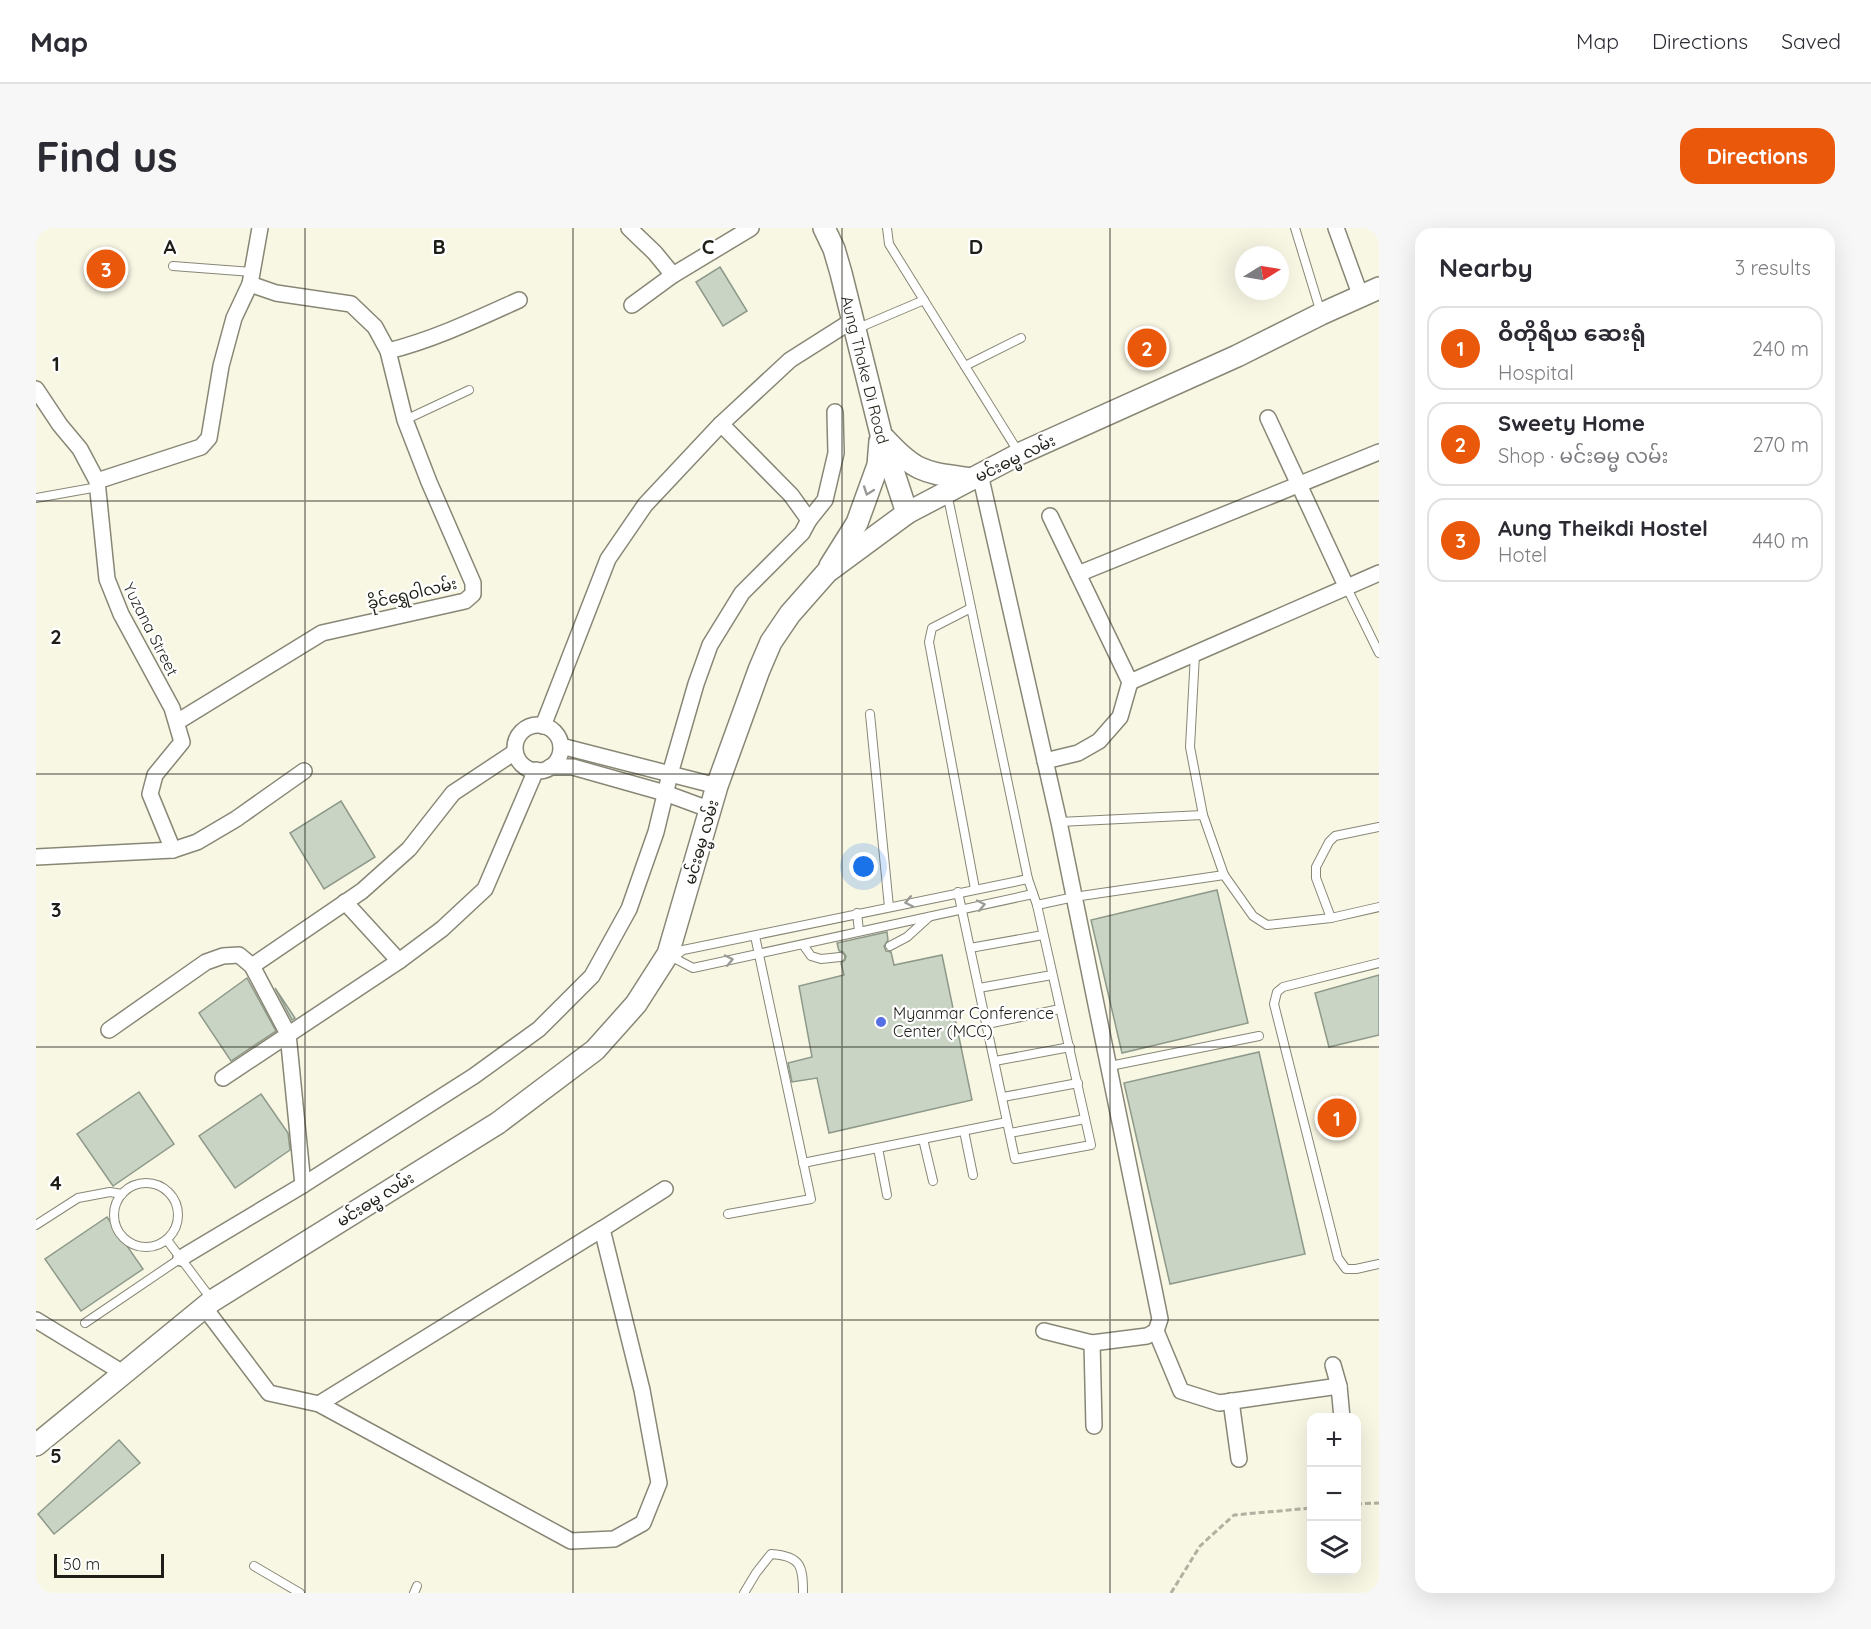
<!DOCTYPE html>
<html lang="en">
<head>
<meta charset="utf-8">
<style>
  body { margin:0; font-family:Quicksand,"Noto Sans Myanmar",sans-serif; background:#f7f7f7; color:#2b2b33 }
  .controls { position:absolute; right:18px; bottom:18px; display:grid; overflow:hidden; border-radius:12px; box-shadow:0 6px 24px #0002 }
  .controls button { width:54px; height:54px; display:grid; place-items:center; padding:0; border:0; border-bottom:2px solid #e1e1e2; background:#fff; color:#2b2b33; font:30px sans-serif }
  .compass { position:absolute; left:1199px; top:18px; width:54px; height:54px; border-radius:50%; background:#fff; box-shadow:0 6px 24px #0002; rotate:79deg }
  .scale { position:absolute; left:18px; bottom:15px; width:110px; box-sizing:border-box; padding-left:6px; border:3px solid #1e1e17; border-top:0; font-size:16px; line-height:21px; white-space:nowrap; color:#1e1e17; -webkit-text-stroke:4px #fff; paint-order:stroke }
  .you { position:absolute; left:828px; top:639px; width:21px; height:21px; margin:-15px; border:4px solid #fff; border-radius:50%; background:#1a73e8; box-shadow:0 0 0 9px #1a73e833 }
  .badge { display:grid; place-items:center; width:39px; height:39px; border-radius:50%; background:#ea580c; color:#fff; font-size:20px; font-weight:700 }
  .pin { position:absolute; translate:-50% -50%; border:3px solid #fff; box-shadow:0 2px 6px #0006 }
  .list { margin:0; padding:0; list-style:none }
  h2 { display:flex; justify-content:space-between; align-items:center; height:78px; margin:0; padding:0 24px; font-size:26px }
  h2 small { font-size:20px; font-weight:400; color:#7c7c81 }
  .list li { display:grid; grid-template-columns:39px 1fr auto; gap:18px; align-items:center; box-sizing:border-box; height:84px; margin:0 12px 12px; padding:0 12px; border:2px solid #e1e1e2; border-radius:18px }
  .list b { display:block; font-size:22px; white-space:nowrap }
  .list p { margin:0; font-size:20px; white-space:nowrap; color:#7c7c81 }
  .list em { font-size:20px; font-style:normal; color:#7c7c81 }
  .icon { flex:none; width:33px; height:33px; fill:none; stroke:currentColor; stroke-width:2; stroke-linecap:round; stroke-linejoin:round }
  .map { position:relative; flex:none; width:1343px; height:1365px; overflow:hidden; border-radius:18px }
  header { display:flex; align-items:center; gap:36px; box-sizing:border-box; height:84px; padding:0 30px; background:#fff; border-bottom:2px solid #e1e1e2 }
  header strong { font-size:28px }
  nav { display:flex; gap:33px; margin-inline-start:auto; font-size:21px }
  .intro { display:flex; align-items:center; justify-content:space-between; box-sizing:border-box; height:144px; padding:0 36px }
  h1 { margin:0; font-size:42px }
  .button { padding:15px 27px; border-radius:18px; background:#ea580c; color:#fff; font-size:21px; font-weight:700 }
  main { display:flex; gap:36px; padding:0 36px }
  aside { flex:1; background:#fff; border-radius:18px; box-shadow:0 6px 24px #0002 }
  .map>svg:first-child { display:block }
</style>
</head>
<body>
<header>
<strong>Map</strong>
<nav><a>Map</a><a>Directions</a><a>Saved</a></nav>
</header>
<div class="intro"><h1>Find us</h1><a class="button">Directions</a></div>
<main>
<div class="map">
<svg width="1343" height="1365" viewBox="0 0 1343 1365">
  <rect width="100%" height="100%" fill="#f8f7e4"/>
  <g fill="#c9d4c5" stroke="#8e998a" stroke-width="1.5">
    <path d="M684,39L711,83L687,98L660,54Z"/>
    <path d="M305,573L339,629L288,661L254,605Z"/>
    <path d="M1181,662L1212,795L1086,825L1055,692Z"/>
    <path d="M851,704L852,712L848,718L850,723L855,724L858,737L906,727L936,872L793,905L781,850L756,854L752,835L776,829L763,758L808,747L805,735L809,732L810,728L807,724L803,723L801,715Z"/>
    <path d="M1343,747V807L1293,819L1279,765Z"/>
    <path d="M211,750L240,803L195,833L163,785Z"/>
    <path d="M239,760L259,790L256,792Z"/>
    <path d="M1223,824L1269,1026L1134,1056L1088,855Z"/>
    <path d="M103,864L138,916L77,958L41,906Z"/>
    <path d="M225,866L252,905L254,922L199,960L163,908Z"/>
    <path d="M71,989L107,1041L45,1083L9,1031Z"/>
    <path d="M83,1212L104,1235L18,1306L2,1286Z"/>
  </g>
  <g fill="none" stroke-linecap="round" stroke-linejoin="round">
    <g stroke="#888776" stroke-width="10">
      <g id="service">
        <path d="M851,0L853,16L983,225"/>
        <path d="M1259,0L1285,85"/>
        <path d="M137,38L216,44"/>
        <path d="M820,101L888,72"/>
        <path d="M929,138L985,110"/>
        <path d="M369,192L433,162"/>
        <path d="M911,265L992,651L1001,677L1055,917L979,931L922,664"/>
        <path d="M0,270L62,259"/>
        <path d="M1311,360L1343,425"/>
        <path d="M935,380L896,400L893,414L939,661"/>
        <path d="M1159,426L1154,519L1167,587"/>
        <path d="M834,486L853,679"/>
        <path d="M1023,594L1167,587L1188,647"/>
        <path d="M1001,677L1038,669L1188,647L1217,688L1231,697L1295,690L1343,679"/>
        <path d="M821,685L823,703"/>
        <path d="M1295,690L1280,650V639L1293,614L1299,608L1343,599"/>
        <path d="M768,718L775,728L785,731L804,729"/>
        <path d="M854,718L871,709L893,689"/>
        <path d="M934,720L1007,707"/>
        <path d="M638,730L657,740L997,666"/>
        <path d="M636,731L647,722L657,720L992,651"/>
        <path d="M1343,735L1247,759L1241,764L1238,776L1302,1030L1310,1041H1320L1343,1036"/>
        <path d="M943,760L1016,747"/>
        <path d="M951,796L1024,781"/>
        <path d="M959,833L1034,819"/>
        <path d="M1074,838L1223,808"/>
        <path d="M967,869L1042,855"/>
        <path d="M928,903L937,947"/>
        <path d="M974,905L1049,891"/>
        <path d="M887,911L897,953"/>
        <path d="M842,920L851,967"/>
        <path d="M767,935L971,894"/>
        <circle cx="110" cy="987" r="32"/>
        <path d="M692,986L775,971L719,708"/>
        <path d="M0,997L42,970L74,964L86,966"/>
        <path d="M131,1012L176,1072"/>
        <path d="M49,1095L145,1030"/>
        <path d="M218,1338L264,1365"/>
        <path d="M378,1365L381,1358"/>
        <path d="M708,1365L720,1345L735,1326C765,1328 767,1338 767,1365"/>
      </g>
    </g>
    <g stroke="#888776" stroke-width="18">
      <g id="minor">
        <path d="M593,0L619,25L637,47"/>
        <path d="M1300,0L1325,69"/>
        <path d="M596,77L637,47L715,0"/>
        <path d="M352,123C397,112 441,91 483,72"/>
        <path d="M0,161L24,197L44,221L61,253L71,351L85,386L136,480L146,514L119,547L114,566L137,622"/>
        <path d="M1232,190L1311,360"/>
        <path d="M944,246L1023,594L1124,1091L1120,1103L1111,1108L1056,1115L1008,1103"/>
        <path d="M61,253L165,219L173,210L185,138L198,90L214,56L224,0"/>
        <path d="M773,292L789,272L800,225L799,184"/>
        <path d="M1042,346L1343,224"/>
        <path d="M1094,454L1343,345"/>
        <path d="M141,494L286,405L429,373L437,366V355L393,254L369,192L352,123L339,99L315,76L240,65L214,56"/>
        <circle cx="502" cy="520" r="23"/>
        <path d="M507,498L572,331L609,277L685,196L754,132L817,92"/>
        <path d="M525,518L681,558"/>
        <path d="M1009,533L1042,525L1063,513L1084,489L1094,454L1014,288"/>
        <path d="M514,539H537L629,565L675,582"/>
        <path d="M0,629L137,622L161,614L200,591L268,543"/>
        <path d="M309,674L363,733"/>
        <path d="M216,738L326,663L373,621L417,565L479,524"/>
        <path d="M73,802L170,734L187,728L203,727L216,738L252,806L267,957"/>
        <path d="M187,850L363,733L406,701L449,661L500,542"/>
        <path d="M145,1030L267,957L438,848L503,801L556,748L593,681L620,604L634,546L660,456L674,417L706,365L766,305L773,292L755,267L685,196"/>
        <path d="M168,1079L233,1165L283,1176L535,1313L578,1311L607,1295L623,1255L606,1162L566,1001L629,961"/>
        <path d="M0,1092L87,1145"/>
        <path d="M1120,1103L1145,1163L1183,1175L1303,1158"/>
        <path d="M1056,1115L1058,1198"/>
        <path d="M1297,1137L1303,1158L1306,1190"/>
        <path d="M1195,1173L1203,1231"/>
        <path d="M283,1176L566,1001"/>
      </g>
    </g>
    <g stroke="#888776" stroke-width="24">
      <g id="secondary">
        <path id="s1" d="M788,0L798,21L805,45L845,206L871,285"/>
        <path d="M849,211C882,247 891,244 936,251"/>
        <path d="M794,338L821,295L842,237L844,213"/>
        <path d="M0,1217L176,1073L462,895L559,822L600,776L632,726L681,558L723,442L735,414L754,386L791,344L871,285L983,226L1201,128L1285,86L1343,60"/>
      </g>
    </g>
    <g stroke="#b1b0a1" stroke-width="3" stroke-dasharray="6 3" stroke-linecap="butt">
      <path d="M1320,1276L1343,1275"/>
      <path d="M1135,1365L1164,1318L1198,1287L1276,1280"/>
    </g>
    <use href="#service" stroke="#fff" stroke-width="8"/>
    <use href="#minor" stroke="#fff" stroke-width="15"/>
    <use href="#secondary" stroke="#fff" stroke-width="21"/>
  </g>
  <defs><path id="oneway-chevron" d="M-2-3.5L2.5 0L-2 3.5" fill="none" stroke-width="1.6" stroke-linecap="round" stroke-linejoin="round" transform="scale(1.5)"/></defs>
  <g stroke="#9a9a97">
    <use href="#oneway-chevron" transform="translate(832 263) rotate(110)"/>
    <use href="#oneway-chevron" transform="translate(873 674) rotate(168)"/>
    <use href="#oneway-chevron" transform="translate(945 677) rotate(-12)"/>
    <use href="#oneway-chevron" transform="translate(693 732) rotate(-12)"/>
  </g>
  <path fill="none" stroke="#1e1e17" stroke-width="1.5" stroke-opacity="0.55" d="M269,0V1365M537,0V1365M806,0V1365M1074,0V1365M0,273H1343M0,546H1343M0,819H1343M0,1092H1343"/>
  <circle fill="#576fe5" stroke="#fff" stroke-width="2" cx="845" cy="794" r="6"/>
  <g text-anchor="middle" stroke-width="4.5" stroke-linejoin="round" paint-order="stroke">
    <g font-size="16" fill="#1e1e17" stroke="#fff">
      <text dy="6" stroke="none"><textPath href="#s1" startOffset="148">Aung Thake Di Road</textPath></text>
      <text transform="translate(979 230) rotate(-26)" y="6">မင်းဓမ္မ လမ်း</text>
      <text transform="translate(376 365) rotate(-13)" y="6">ခိုင်ရွှေဝါလမ်း</text>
      <text transform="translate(115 401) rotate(63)" y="6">Yuzana Street</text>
      <text transform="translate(665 614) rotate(-74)" y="6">မင်းဓမ္မ လမ်း</text>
      <text transform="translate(339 971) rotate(-32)" y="6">မင်းဓမ္မ လမ်း</text>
    </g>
    <g font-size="16" fill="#1e1e17" stroke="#fff" text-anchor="start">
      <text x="857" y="791">Myanmar Conference<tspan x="857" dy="18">Center (MCC)</tspan></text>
    </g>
  </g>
  <g font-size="20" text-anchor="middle" font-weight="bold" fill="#1e1e17" stroke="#fff" stroke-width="4.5" stroke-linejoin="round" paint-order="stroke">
    <text x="134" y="26">A</text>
    <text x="403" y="26">B</text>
    <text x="672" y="26">C</text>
    <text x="940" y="26">D</text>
    <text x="20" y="143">1</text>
    <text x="20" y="416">2</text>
    <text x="20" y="689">3</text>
    <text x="20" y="962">4</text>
    <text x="20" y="1235">5</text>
  </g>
</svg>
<div class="controls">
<button>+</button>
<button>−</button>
<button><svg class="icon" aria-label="layers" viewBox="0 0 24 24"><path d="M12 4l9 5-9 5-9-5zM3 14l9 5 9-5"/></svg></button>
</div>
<svg class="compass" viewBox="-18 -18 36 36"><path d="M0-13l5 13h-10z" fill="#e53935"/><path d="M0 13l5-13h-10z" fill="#7c7c81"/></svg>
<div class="scale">50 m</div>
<div class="you"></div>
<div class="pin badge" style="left:1301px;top:890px">1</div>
<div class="pin badge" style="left:1111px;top:120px">2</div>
<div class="pin badge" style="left:70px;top:41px">3</div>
</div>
<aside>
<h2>Nearby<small>3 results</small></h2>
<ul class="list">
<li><span class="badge">1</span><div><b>ဝိတိုရိယ ဆေးရုံ</b><p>Hospital</p></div><em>240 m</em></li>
<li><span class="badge">2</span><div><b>Sweety Home</b><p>Shop · မင်းဓမ္မ လမ်း</p></div><em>270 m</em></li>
<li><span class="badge">3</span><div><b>Aung Theikdi Hostel</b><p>Hotel</p></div><em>440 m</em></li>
</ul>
</aside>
</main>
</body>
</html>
